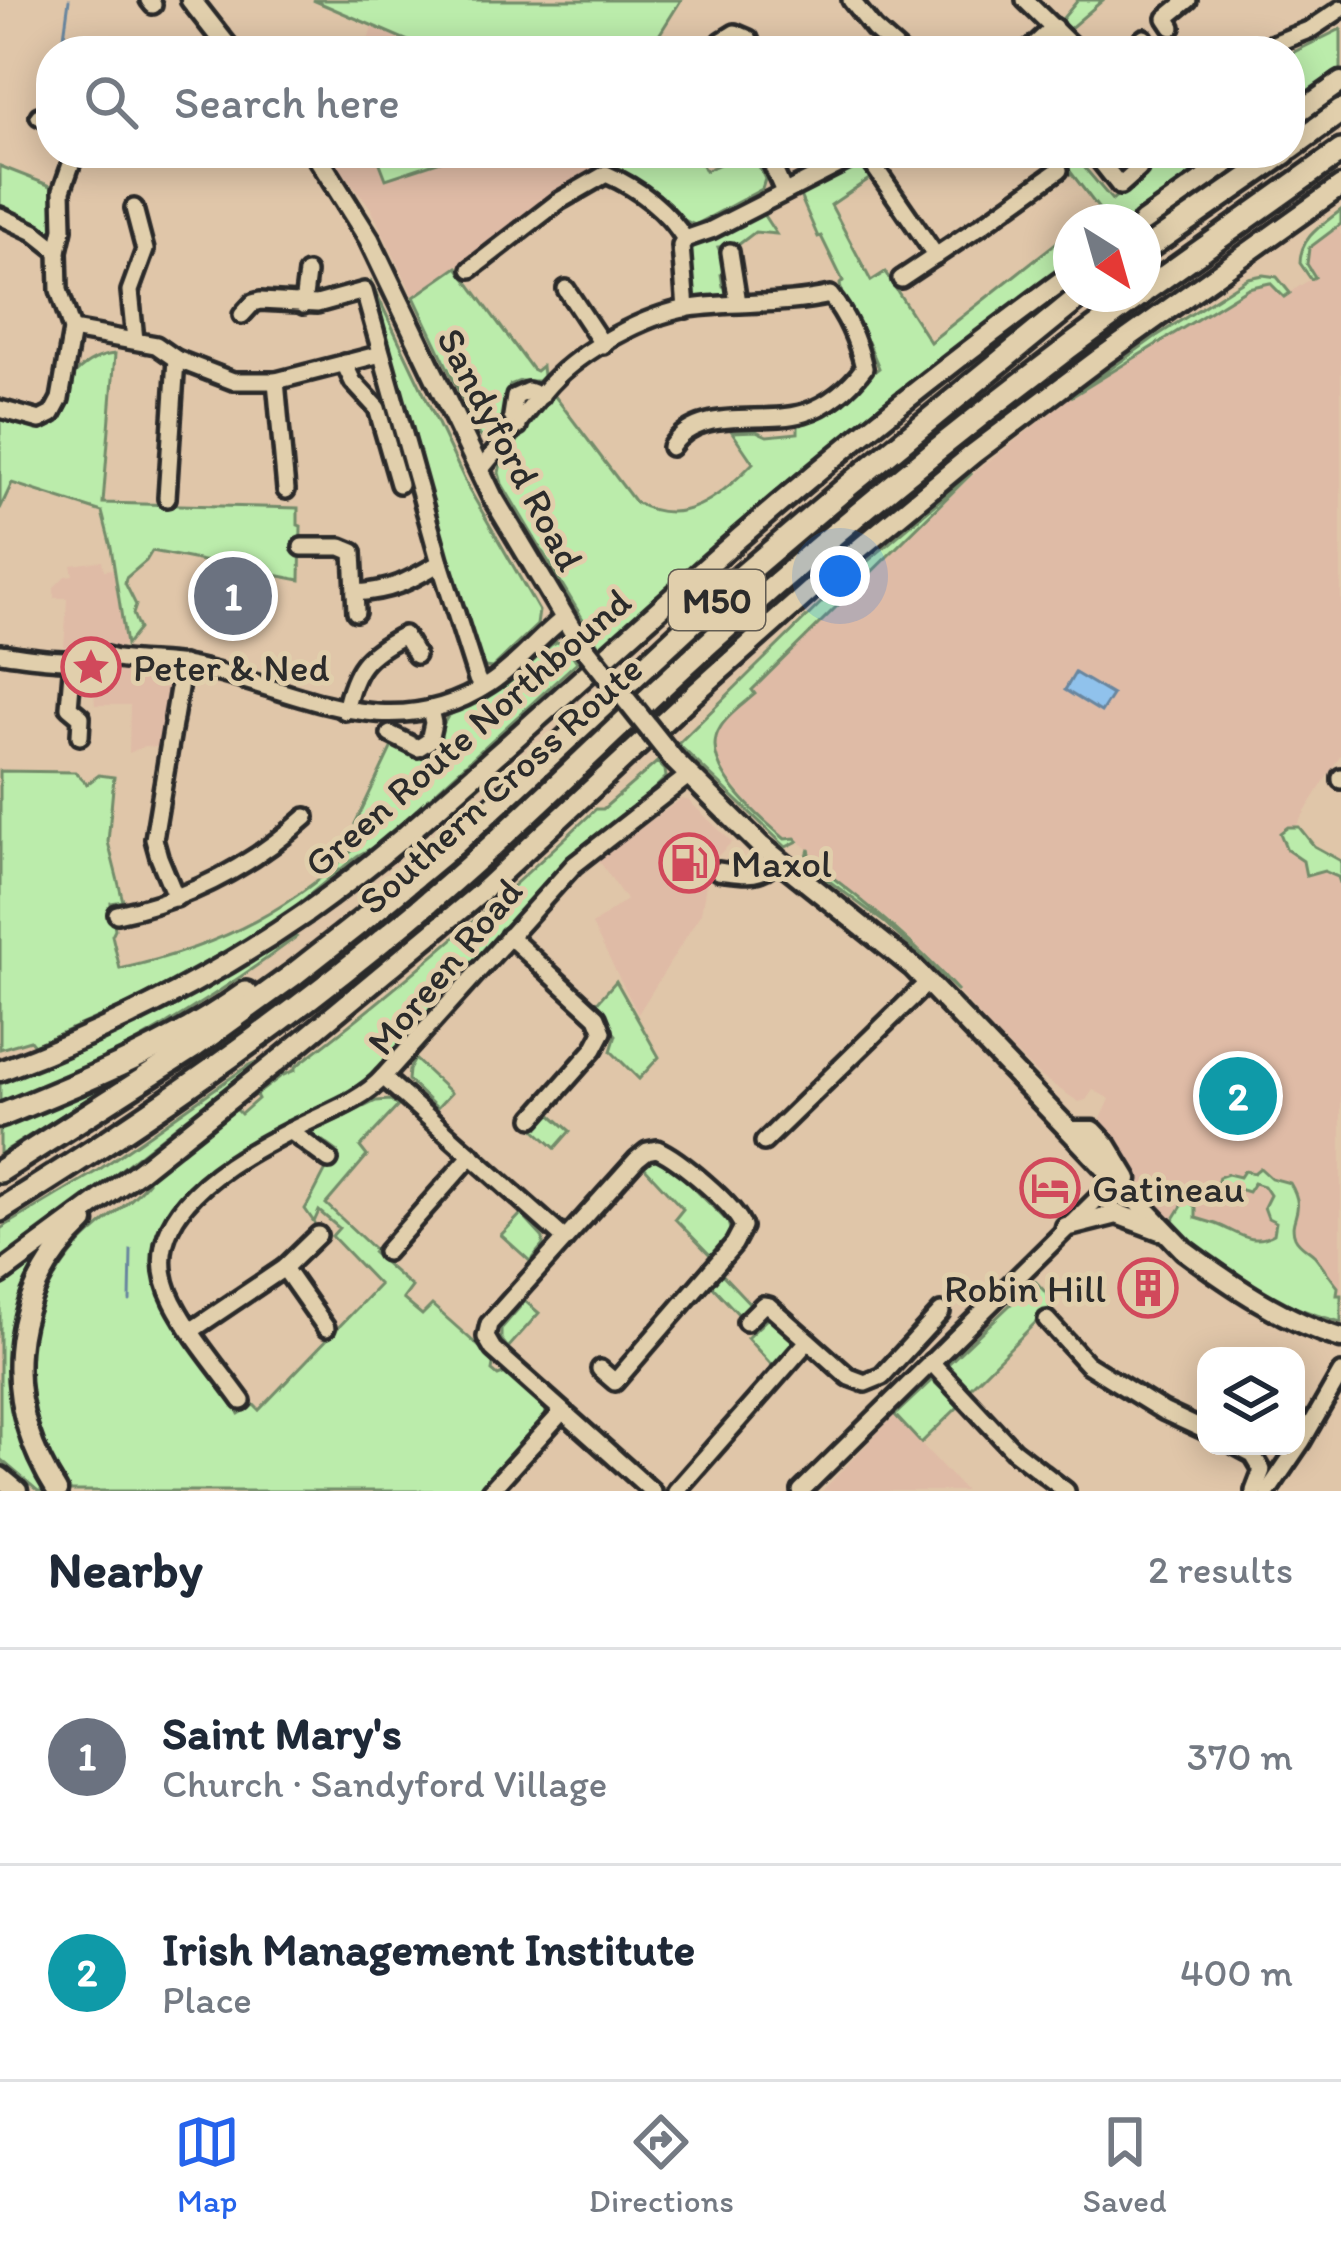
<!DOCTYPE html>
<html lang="en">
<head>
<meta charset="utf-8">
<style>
  body { margin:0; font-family:Itim,sans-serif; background:#f6f6f7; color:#1f2937 }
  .controls { position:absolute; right:36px; bottom:36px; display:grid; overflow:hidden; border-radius:24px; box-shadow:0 6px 30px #0003 }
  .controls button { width:108px; height:108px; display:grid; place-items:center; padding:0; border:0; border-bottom:3px solid #e0e1e3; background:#fff; color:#1f2937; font:60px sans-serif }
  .compass { position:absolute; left:1053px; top:204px; width:108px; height:108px; border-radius:50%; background:#fff; box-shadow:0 6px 30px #0003; rotate:143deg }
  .you { position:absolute; left:840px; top:576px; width:42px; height:42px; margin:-30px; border:9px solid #fff; border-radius:50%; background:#1a73e8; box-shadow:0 0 0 18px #1a73e833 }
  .badge { display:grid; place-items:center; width:78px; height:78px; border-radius:50%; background:#2563eb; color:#fff; font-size:39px; font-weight:700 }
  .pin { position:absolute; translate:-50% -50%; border:6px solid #fff; box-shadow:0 3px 12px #0006 }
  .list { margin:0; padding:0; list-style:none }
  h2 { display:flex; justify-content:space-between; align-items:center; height:156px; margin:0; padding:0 48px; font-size:51px }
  h2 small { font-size:39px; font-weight:400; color:#747a83 }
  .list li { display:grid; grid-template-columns:78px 1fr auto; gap:36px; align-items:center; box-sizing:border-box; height:216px; padding:0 48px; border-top:3px solid #e0e1e3 }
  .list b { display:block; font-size:45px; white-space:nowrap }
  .list p { margin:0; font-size:39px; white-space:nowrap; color:#747a83 }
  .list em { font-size:39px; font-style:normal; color:#747a83 }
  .icon { flex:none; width:66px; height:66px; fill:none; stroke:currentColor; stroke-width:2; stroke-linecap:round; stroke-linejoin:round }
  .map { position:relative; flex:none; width:1341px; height:1491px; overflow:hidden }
  .search { position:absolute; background:#fff; box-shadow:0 6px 30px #0003; left:36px; right:36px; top:36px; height:132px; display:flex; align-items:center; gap:30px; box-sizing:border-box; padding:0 42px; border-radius:48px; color:#747a83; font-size:45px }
  .sheet { height:588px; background:#fff }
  nav { display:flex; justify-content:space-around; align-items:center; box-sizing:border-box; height:168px; border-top:3px solid #e0e1e3; background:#fff; font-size:33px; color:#747a83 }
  nav a { display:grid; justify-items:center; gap:6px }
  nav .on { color:#2563eb }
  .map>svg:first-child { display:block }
</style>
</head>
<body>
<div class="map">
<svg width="1341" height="1491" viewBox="0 0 1341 1491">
  <rect width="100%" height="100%" fill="#e0c6a9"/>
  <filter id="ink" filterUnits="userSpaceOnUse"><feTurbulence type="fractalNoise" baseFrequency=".00833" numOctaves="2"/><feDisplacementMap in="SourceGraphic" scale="24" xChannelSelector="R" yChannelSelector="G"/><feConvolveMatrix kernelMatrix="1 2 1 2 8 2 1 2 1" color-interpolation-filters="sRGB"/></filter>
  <g filter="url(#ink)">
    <g fill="#dfbba6">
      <path d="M372,27L422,47L494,43L516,51H365Z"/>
      <path d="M328,153H615L414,297L370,207Z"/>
      <path d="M1341,224V754L1287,841L1341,874V1322L1272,1298L1201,1252L1155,1206L1101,1119L1110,1099L1093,1090L1086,1100L1079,1102L1037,1074L991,1029L917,946L886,918L812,861L811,851L795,838L785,839L756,812L719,767L714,747L722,724L754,693L751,691L979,469L1071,397L1248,287L1270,283L1284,296L1314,277L1307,264L1309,248Z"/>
      <path d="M102,561L104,570L114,569L126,645L118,647L88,643L87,647L73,646L72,649H64L67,598H54V587L65,576L73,575L71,565Z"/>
      <path d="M94,659L173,670L175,674L164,748L145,746L129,753L130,705H95L94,694H75L77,670Z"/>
      <path d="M681,799L688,800L732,842L715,859L712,878L707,879L701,913L638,1014L592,925L626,900L598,859Z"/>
      <path d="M895,1415L965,1491H822Z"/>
    </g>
    <g fill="#bbecab" stroke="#738c6b" stroke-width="3">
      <path d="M313,0H681L651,48L652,51H514L494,43L422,47Z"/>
      <path d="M1078,0H1103L1067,31L1059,23Z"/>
      <path d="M1341,29V74L1290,110V54Z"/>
      <path d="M376,153H465L386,179Z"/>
      <path d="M615,153H696L705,171L743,153H753L765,179L762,189L695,225L678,217L604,160Z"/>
      <path d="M1056,153H1072L1112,200L1154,164L1145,153H1227L1130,222H1083L1099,209Z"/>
      <path d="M852,164L864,167L872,177L831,205L871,281L885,272L930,342L1071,231V265L1008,311L602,651L502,484L499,473L501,462L554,395L635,502C682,529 720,497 753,463L732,432L756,431L767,436L798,433V421L831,406L879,368L868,342L862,343L843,300L840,284L843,281L821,236L818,237L798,191Z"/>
      <path d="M0,166L56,188L57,229L51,234H44L0,212Z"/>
      <path d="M1341,210V224L1309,248L1307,264L1315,277L1311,279L1300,263C1300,237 1322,225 1341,210Z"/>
      <path d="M761,211L776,234L755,232L738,245L718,247L726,266L721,274L723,286H731L724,300H701L695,296L688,256L694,244Z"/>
      <path d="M457,267L532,369L536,371L542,366L543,376L538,381H520L510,385L505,397L500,431L488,439L480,436L414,297Z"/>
      <path d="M1263,275L1277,277L1290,293L1284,297L1270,283L1248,288L1071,397L1155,337L1248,278Z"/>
      <path d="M370,280L469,489L539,611L537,625L492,668L485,667L481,660L439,528Z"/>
      <path d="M115,354L103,503L298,508V525L301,526L300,580L152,551L146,561L126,578L125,583L136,605L133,614L139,629L126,645L111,547L102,512L12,483L0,509V413L40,425C59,395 76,357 115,354Z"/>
      <path d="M972,473L752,690L755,694C744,704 727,715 720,728C697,765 760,818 785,839L795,838L798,841L786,847L678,744L836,588Z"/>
      <path d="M557,642L566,646L577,662L379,844L357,856L286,914L231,948L135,1001L34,1045L30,1040L0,1049V771L75,772L87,784L99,775L114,777L108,842L123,901L111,903L115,929L112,935L120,969C225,945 293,910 371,833L355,824L394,742L428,759L438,735L439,722L444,723L448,716L509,683L551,645Z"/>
      <path d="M657,762L665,770L666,777L644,799L570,855L368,1085L174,1207L162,1232L159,1263L239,1414L254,1405L259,1410L379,1285L332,1236L339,1228L319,1211L314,1222L305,1209C317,1190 324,1170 337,1151L323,1141L314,1142L308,1134L376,1101L391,1100L398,1106L360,1147L367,1156L326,1204L375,1250L373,1253L412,1287L403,1299L422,1315L432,1305L494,1360L492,1371L498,1376L508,1372L541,1402L546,1408L545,1421L481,1491H71C8,1415 15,1317 79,1245C100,1222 128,1207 148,1182L146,1180L233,1106L241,1114L258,1099L256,1095L281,1076L295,1070V1067C400,988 500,900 596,809H603Z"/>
      <path d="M1288,827H1299L1314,846L1341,861V886L1338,877L1324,871L1306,876L1303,861L1287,850L1280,833Z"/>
      <path d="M809,849L812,862C865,901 914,942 958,991L884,922L805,863Z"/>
      <path d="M287,932L296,937C230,987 159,1031 85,1070C58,1084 28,1095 0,1107V1076Z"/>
      <path d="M616,981L659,1057L639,1079L611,1051L616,1035L593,1007Z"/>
      <path d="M262,1059L115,1174L0,1259V1229L97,1171L249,1065Z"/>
      <path d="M415,1059L451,1093L437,1108L408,1080L409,1070Z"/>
      <path d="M120,1068L125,1076L0,1154V1124Z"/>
      <path d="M547,1111L570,1131L555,1148L532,1127Z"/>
      <path d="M653,1156L664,1159L728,1222L731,1233L713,1258L675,1219L683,1209L644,1167Z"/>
      <path d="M1260,1168L1271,1178L1290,1183C1308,1213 1287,1217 1295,1237C1299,1246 1308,1249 1315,1256C1323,1266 1330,1277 1338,1287L1337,1295H1341V1322C1276,1306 1219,1270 1172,1222L1187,1198L1196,1208V1218C1203,1220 1209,1222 1216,1224C1238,1232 1251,1247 1274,1234L1276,1222L1268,1218L1264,1207L1270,1195L1264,1186L1254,1183L1248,1192L1225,1185L1221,1195L1216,1189L1219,1177L1228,1174L1240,1177L1244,1171L1254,1173Z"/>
      <path d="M521,1214L543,1238V1245L530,1261L501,1235Z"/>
      <path d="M57,1237L19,1314L9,1358L12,1400L21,1443L53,1491H38L0,1459V1285L16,1268Z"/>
      <path d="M720,1272L754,1308L743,1319L710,1284Z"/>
      <path d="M1035,1281L1049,1296L1050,1308L965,1393L945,1367Z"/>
      <path d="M525,1301L539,1313L508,1348L501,1339V1329Z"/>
      <path d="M769,1317L776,1319L801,1347L779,1373L747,1338Z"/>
      <path d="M932,1380L959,1406L921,1443L895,1415Z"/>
    </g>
    <path fill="#90c2ec" stroke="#68869f" stroke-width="3" d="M1075,673L1112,695L1101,712L1065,690Z"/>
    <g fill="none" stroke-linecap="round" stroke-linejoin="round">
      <g stroke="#68869f" stroke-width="3">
        <path d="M62,51L69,0"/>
        <path d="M130,1301L131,1250"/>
      </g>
      <g stroke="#2b2b2b" stroke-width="24">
        <g id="minor">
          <path d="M149,0L153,5"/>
          <path d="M851,0L874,29L899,51"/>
          <path d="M1025,0L1077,51"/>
          <path d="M1172,27L1166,18L1188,0"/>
          <path d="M720,51L722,41L735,33L749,39L752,51"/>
          <path d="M1028,51L1054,27"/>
          <path d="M1130,51L1144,38"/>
          <path d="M1263,51L1271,45L1311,29L1341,9"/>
          <path d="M39,116L51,122"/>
          <path d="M767,153L784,192"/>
          <path d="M865,153L936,256"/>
          <path d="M1094,153L1120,186L1139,169L1129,153"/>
          <path d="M134,208L145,250L130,291L135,340"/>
          <path d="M0,216L34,232L58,251"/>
          <path d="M685,239L711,230L862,153"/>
          <path d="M730,252L738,303"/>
          <path d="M471,269L559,201L606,174C638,188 666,209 685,239L681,246L686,309"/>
          <path d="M901,279L982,225L1059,170"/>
          <path d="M566,289L603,345"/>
          <path d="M303,305L307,273"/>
          <path d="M242,315L253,303L260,301L317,304L364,291L440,563L477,679L482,688"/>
          <path d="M72,330L156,345L176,359L233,381H276L381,354"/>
          <path d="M344,363L353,382L377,408L399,484"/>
          <path d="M276,381L286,490"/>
          <path d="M0,409L40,420L52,414L60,399L72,330L59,290L58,251L63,229L62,190L75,153"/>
          <path d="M518,426L512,416L515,397L528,391L541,396"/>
          <path d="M480,470C504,442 526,411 551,383C582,350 645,315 689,308C736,301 784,306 830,295C847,316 858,342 864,368C850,387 828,406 804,413C761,426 700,404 671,447"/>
          <path d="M167,498L176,359"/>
          <path d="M302,547H341L353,552L356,612"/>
          <path d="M355,593C392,591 409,581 440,563"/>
          <path d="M0,653C23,656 49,661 73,660C82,659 90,653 99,654C105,655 111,658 117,659C141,663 166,661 190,666C293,686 386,751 489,684C517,666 537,639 564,618"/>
          <path d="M73,660L69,707L81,717L80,736"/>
          <path d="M345,711C354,668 365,655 404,635L416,655"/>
          <path d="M390,734L418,748L429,741L433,723L430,709"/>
          <path d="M1341,777V780"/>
          <path d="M718,871C743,874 760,879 777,860"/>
          <path d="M176,898L159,857L154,839L183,664"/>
          <path d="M117,914C189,899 251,867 306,817"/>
          <path d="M509,936L597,1017L603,1032L594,1049L533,1118"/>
          <path d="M290,1131L329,1160"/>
          <path d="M764,1142L928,982"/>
          <path d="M565,1239L383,1077L574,865L688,776"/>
          <path d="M386,1252L472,1155"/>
          <path d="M284,1268L326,1328"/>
          <path d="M1047,1320L1087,1364L1163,1411L1206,1431"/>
          <path d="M746,1322L763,1305L769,1306L849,1377L865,1383L882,1376L941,1312"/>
          <path d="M192,1330L284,1268L318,1235"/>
          <path d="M931,1362L1013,1450L1066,1491"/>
          <path d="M600,1369L615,1382L734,1244L743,1227C736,1206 678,1158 657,1149L647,1151L637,1159L489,1324L486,1337L493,1349L652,1491"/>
          <path d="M242,1401C219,1369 191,1337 173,1302C129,1215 233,1160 296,1128C325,1113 362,1101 383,1077"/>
          <path d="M1236,1446L1253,1455L1262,1470L1254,1491"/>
          <path d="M490,1491L562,1412"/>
          <path d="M676,1491L808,1341"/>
          <path d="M801,1491L1117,1179"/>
          <path d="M1268,1491L1302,1441L1341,1373"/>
        </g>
      </g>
      <g stroke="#2b2b2b" stroke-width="27">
        <g id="major">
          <path d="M191,0L231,51"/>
          <path d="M1290,118L1341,82"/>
          <path d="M315,153L369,239L492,496L577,638"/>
          <path d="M1143,222L1241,153"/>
          <path d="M675,761L760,845L913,967L1184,1250C1231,1285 1284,1321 1341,1338"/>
          <path d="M0,1071C108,1031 211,979 306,913C373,866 433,812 494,757C564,695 633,632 704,569C821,465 944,367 1071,274"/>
          <path d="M1073,1131H1093L1107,1146L1127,1179"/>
          <path d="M1066,1227L1117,1214L1160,1230"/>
          <path d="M0,1274L141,1170L284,1056L478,895L683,704L831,572L973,454L1103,356L1341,186"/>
          <path d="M0,1477L17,1491"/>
          <path d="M57,1491C0,1401 4,1297 84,1222"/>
        </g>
      </g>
      <g stroke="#2b2b2b" stroke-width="30">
        <g id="highway">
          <path d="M1290,148L1341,111"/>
          <path d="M1143,251L1284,153"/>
          <path d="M1143,292L1341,151"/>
          <path d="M0,1116C85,1081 171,1047 246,993"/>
          <path d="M0,1171L192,1048L293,975L363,920L453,845L741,577L848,486L1083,294"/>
          <path d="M0,1210C142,1122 279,1027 407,920C512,833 608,734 709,643C847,519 991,403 1141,294"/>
        </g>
      </g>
      <use href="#minor" stroke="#e1cfac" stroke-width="15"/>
      <use href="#major" stroke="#e1cfac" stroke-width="18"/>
      <use href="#highway" stroke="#e1cfac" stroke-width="21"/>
      <g stroke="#2b2b2b" stroke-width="27" stroke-linecap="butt">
        <path id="major-bridge" d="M577,638L675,761"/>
      </g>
      <use href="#major-bridge" stroke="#e1cfac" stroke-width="18"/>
    </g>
  </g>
  <defs>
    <g id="sight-ring" transform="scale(3)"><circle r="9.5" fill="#e1cfac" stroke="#d1495b" stroke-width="1.5"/><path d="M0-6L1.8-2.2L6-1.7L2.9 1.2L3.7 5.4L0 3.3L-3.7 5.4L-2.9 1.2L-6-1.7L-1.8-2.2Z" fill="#d1495b"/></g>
    <g id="fuel-ring" transform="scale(3)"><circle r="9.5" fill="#e1cfac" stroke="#d1495b" stroke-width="1.5"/><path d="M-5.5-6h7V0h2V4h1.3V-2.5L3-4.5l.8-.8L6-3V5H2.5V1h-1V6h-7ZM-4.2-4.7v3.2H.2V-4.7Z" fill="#d1495b"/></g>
    <g id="hotel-ring" transform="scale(3)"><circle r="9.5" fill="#e1cfac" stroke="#d1495b" stroke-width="1.5"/><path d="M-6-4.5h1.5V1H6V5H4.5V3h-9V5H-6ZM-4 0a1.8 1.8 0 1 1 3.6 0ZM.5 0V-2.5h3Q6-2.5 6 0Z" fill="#d1495b"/></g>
    <g id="building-ring" transform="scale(3)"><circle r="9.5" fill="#e1cfac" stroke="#d1495b" stroke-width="1.5"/><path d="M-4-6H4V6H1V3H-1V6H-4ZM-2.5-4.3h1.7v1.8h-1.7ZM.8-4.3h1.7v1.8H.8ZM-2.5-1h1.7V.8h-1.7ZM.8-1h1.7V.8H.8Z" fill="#d1495b"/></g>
  </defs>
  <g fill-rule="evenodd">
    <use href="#sight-ring" x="91" y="667"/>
    <use href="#fuel-ring" x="689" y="863"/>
    <use href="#hotel-ring" x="1050" y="1188"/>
    <use href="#building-ring" x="1148" y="1288"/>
  </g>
  <g text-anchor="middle" stroke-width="10" stroke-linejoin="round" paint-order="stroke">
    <rect fill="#e1cfac" stroke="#625c52" stroke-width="3" x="669" y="570" width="96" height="60" rx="9"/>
    <g font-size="36" font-weight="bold" fill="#2b2b2b">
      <text x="717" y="613">M50</text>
    </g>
    <g font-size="39" fill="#2b2b2b" stroke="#e1cfac">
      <text transform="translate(511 449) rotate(62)" y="14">Sandyford Road</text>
      <text transform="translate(467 732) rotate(-41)" y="14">Green Route Northbound</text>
      <text transform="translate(500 784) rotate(-42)" y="14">Southern Cross Route</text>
      <text transform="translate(444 966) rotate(-50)" y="14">Moreen Road</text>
    </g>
    <g font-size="39" fill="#2b2b2b" stroke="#e1cfac" text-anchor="start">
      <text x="133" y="681">Peter &amp; Ned</text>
      <text x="731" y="877">Maxol</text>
      <text x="1092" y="1202">Gatineau</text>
      <text x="1106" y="1302" text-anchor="end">Robin Hill</text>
    </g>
  </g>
</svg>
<div class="controls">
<button><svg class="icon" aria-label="layers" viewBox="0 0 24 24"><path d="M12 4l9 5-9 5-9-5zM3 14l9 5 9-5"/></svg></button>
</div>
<svg class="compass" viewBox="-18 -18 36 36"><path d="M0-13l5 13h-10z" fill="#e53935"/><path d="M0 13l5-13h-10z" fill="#747a83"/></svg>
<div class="you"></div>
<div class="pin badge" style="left:233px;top:596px;background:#6b7280">1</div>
<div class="pin badge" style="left:1238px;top:1096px;background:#0f9aa8">2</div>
<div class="search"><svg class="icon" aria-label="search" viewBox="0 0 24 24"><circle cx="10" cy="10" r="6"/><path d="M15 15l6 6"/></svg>Search here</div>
</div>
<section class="sheet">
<h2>Nearby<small>2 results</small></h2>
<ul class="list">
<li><span class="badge" style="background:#6b7280">1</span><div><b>Saint Mary's</b><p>Church · Sandyford Village</p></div><em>370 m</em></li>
<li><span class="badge" style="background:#0f9aa8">2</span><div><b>Irish Management Institute</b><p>Place</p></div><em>400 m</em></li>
</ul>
</section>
<nav>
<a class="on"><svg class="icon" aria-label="map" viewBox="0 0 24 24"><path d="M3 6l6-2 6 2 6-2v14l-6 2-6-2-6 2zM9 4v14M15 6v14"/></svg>Map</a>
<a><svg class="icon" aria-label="directions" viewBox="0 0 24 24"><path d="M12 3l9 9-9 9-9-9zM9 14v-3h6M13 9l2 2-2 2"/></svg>Directions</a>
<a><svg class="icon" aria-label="saved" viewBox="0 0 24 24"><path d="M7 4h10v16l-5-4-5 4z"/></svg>Saved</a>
</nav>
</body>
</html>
